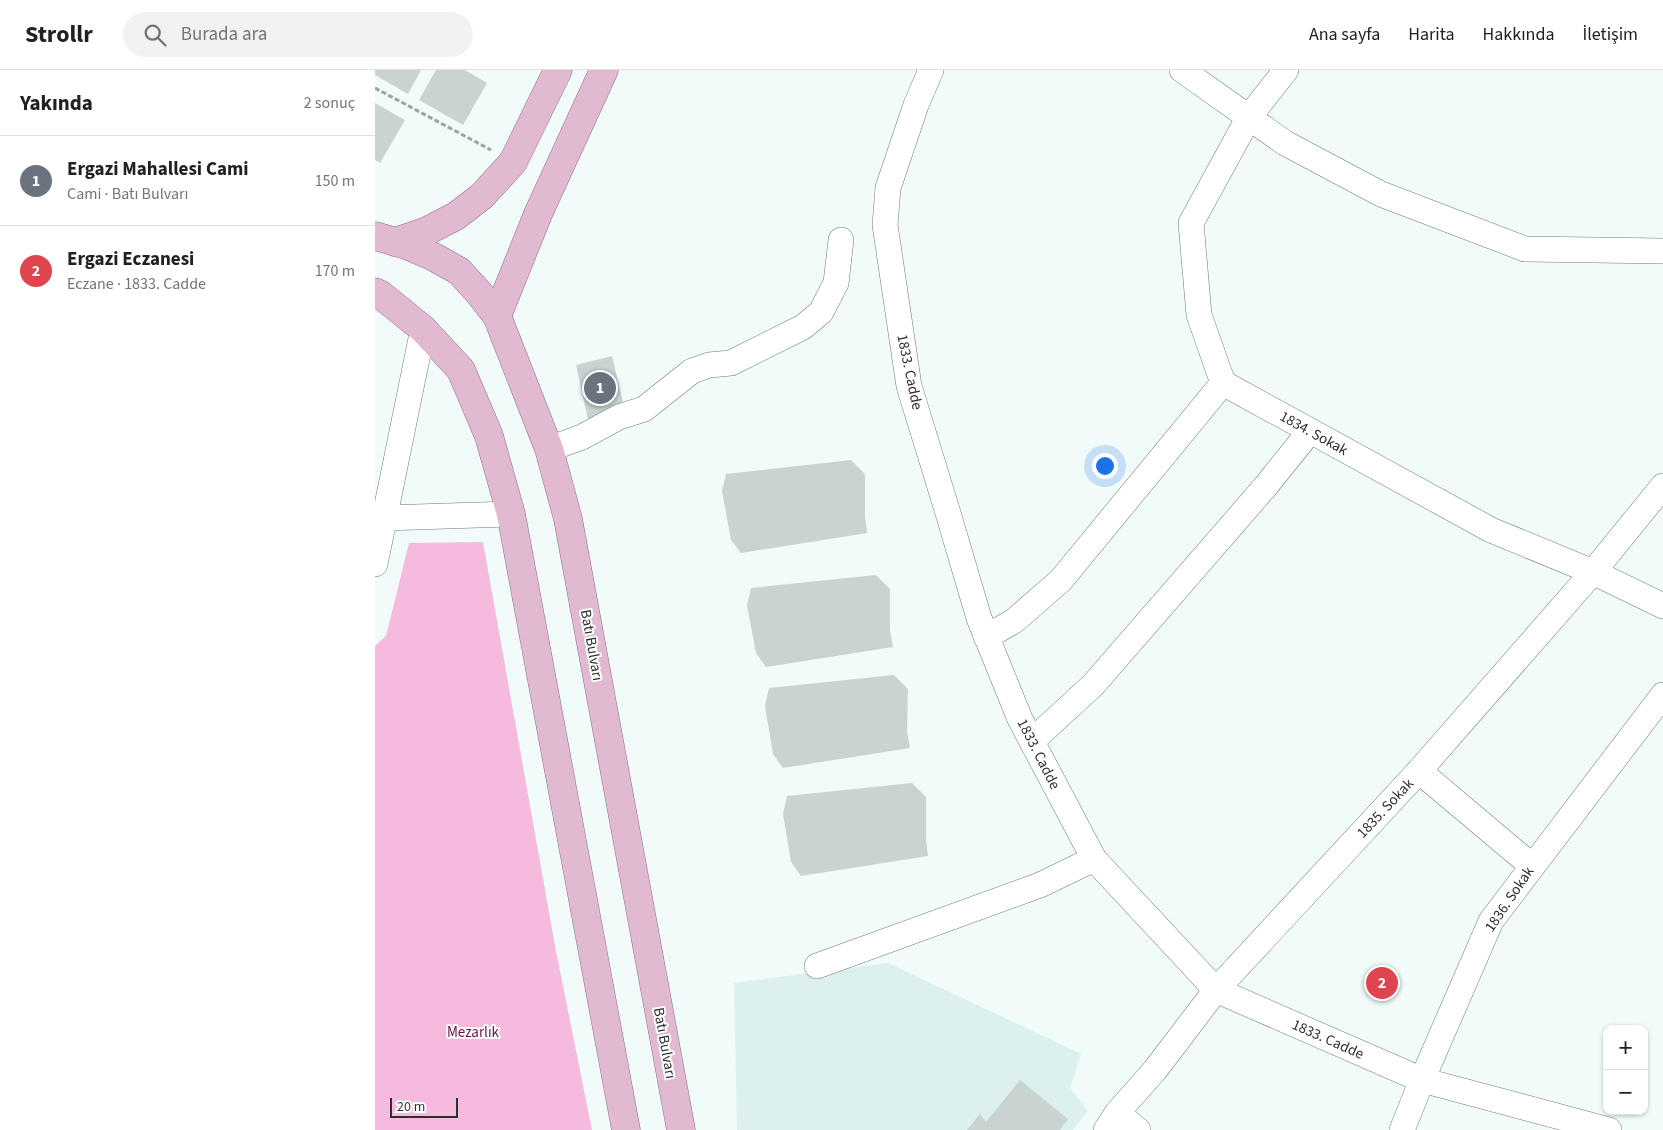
<!DOCTYPE html>
<html lang="tr">
<head>
<meta charset="utf-8">
<style>
  body { margin:0; font-family:"Source Sans 3",sans-serif; background:#f2f2f2; color:#202124 }
  .controls { position:absolute; right:15px; bottom:15px; display:grid; overflow:hidden; border-radius:10px; box-shadow:0 1px 4px #0004 }
  .controls button { width:45px; height:45px; display:grid; place-items:center; padding:0; border:0; border-bottom:1px solid #e0e0e0; background:#fff; color:#202124; font:25px sans-serif }
  .scale { position:absolute; left:15px; bottom:12px; width:68px; box-sizing:border-box; padding-left:5px; border:2px solid #2b2f2f; border-top:0; font-size:14px; line-height:18px; white-space:nowrap; color:#2b2f2f; -webkit-text-stroke:4px #fff; paint-order:stroke }
  .you { position:absolute; left:729px; top:395px; width:18px; height:18px; margin:-12px; border:4px solid #fff; border-radius:50%; background:#1a73e8; box-shadow:0 0 0 8px #1a73e833 }
  .badge { display:grid; place-items:center; width:32px; height:32px; border-radius:50%; background:#991e76; color:#fff; font-size:16px; font-weight:700 }
  .pin { position:absolute; translate:-50% -50%; border:2px solid #fff; box-shadow:0 1px 5px #0006 }
  .list { margin:0; padding:0; list-style:none }
  h2 { display:flex; justify-content:space-between; align-items:center; height:65px; margin:0; padding:0 20px; font-size:21px }
  h2 small { font-size:16px; font-weight:400; color:#757577 }
  .list li { display:grid; grid-template-columns:32px 1fr auto; gap:15px; align-items:center; box-sizing:border-box; height:90px; padding:0 20px; border-top:1px solid #e0e0e0 }
  .list b { display:block; font-size:19px; white-space:nowrap }
  .list p { margin:0; font-size:16px; white-space:nowrap; color:#757577 }
  .list em { font-size:16px; font-style:normal; color:#757577 }
  .icon { flex:none; width:28px; height:28px; fill:none; stroke:currentColor; stroke-width:2; stroke-linecap:round; stroke-linejoin:round }
  .map { position:relative; flex:none; width:1288px; height:1060px; overflow:hidden }
  header { display:flex; align-items:center; gap:30px; box-sizing:border-box; height:70px; padding:0 25px; background:#fff; border-bottom:1px solid #e0e0e0 }
  header strong { font-size:24px }
  nav { display:flex; gap:28px; margin-inline-start:auto; font-size:18px }
  .search { width:350px; height:45px; background:#f2f2f2; display:flex; align-items:center; gap:12px; box-sizing:border-box; padding:0 18px; border-radius:28px; color:#757577; font-size:19px }
  main { display:flex }
  aside { flex:1; background:#fff }
  .map>svg:first-child { display:block }
</style>
</head>
<body>
<header>
<strong>Strollr</strong>
<div class="search"><svg class="icon" aria-label="search" viewBox="0 0 24 24"><circle cx="10" cy="10" r="6"/><path d="M15 15l6 6"/></svg>Burada ara</div>
<nav><a>Ana sayfa</a><a>Harita</a><a>Hakkında</a><a>İletişim</a></nav>
</header>
<main>
<aside>
<h2>Yakında<small>2 sonuç</small></h2>
<ul class="list">
<li><span class="badge" style="background:#6b7280">1</span><div><b>Ergazi Mahallesi Cami</b><p>Cami · Batı Bulvarı</p></div><em>150 m</em></li>
<li><span class="badge" style="background:#e0444e">2</span><div><b>Ergazi Eczanesi</b><p>Eczane · 1833. Cadde</p></div><em>170 m</em></li>
</ul>
</aside>
<div class="map">
<svg width="1288" height="1060" viewBox="0 0 1288 1060">
  <rect width="100%" height="100%" fill="#f1fbfa"/>
  <path fill="#dcf0ee" d="M513,893L706,984L695,1018L713,1041L698,1060H362L359,913Z"/>
  <path fill="#f7badf" d="M108,472L180,876L217,1060H0V576L11,566L34,473Z"/>
  <g fill="#c9d3d2">
    <path d="M0,0H46L33,24L0,5Z"/>
    <path d="M61,0H90L112,13L88,55L44,30Z"/>
    <path d="M0,33L30,50L5,93L0,90Z"/>
    <path d="M237,286L250,341L213,349L201,295Z"/>
    <path d="M476,390L490,404V446L492,463L366,483L356,470L347,421L351,404Z"/>
    <path d="M501,505L515,519V560L518,577L391,597L381,583L372,535L376,518Z"/>
    <path d="M519,605L533,619L532,661L535,678L408,698L398,684L390,636L394,618Z"/>
    <path d="M537,713L551,727V769L553,786L426,806L416,792L408,744L412,726Z"/>
    <path d="M645,1010L693,1049L685,1060H592L605,1044L611,1052Z"/>
  </g>
  <g fill="none" stroke-linecap="round" stroke-linejoin="round">
    <g stroke="#707979" stroke-width="26">
      <g id="minor">
        <path d="M556,0L541,35L513,118L510,155L534,316L573,443L604,548L645,649L719,789L841,920L1047,1010L1234,1060"/>
        <path d="M807,0L910,73L1006,124L1150,179L1288,181"/>
        <path d="M911,0L874,47L816,153L824,245L848,313L1116,460L1218,502L1288,536"/>
        <path d="M174,379L207,367L244,347L269,339L317,301L334,295L356,293L428,257L446,242L461,213L466,170"/>
        <path d="M9,448L136,444"/>
        <path d="M0,494L48,259"/>
        <path d="M611,567L639,551L686,510L848,313"/>
        <path d="M657,671L718,615L890,417L935,361"/>
        <path d="M1044,701L1157,796"/>
        <path d="M442,896L665,815L719,789"/>
        <path d="M742,1043L763,1060"/>
        <path d="M731,1060L742,1043L780,1000L841,920L1044,701L1218,502L1288,416"/>
        <path d="M1027,1060L1047,1010L1116,851L1288,625"/>
      </g>
    </g>
    <g stroke="#946b85" stroke-width="29">
      <g id="major">
        <path d="M0,166L31,175L59,187L84,201L104,223L122,246L174,379L193,449L306,1060"/>
        <path d="M20,172L52,161L81,146L107,126L138,92L183,0"/>
        <path d="M0,222L6,225L48,259L86,300L114,366L136,444L251,1060"/>
        <path d="M122,246L163,144L229,0"/>
      </g>
    </g>
    <path stroke="#9ca4a3" stroke-width="3" stroke-dasharray="5 2.5" stroke-linecap="butt" d="M0,18L116,80"/>
    <use href="#minor" stroke="#fff" stroke-width="25"/>
    <use href="#major" stroke="#e1bad2" stroke-width="28"/>
  </g>
  <g text-anchor="middle" stroke-width="4" stroke-linejoin="round" paint-order="stroke">
    <g font-size="15" fill="#2b2f2f" stroke="#fff">
      <text transform="translate(535 302) rotate(78)" y="5">1833. Cadde</text>
      <text transform="translate(939 363) rotate(29)" y="5">1834. Sokak</text>
      <text transform="translate(217 575) rotate(80)" y="5">Batı Bulvarı</text>
      <text transform="translate(664 684) rotate(63)" y="5">1833. Cadde</text>
      <text transform="translate(1010 738) rotate(-47)" y="5">1835. Sokak</text>
      <text transform="translate(1134 829) rotate(-56)" y="5">1836. Sokak</text>
      <text transform="translate(953 969) rotate(24)" y="5">1833. Cadde</text>
      <text transform="translate(290 973) rotate(80)" y="5">Batı Bulvarı</text>
    </g>
    <g font-size="15" fill="#66104e" stroke="#fff">
      <text x="98" y="967">Mezarlık</text>
    </g>
  </g>
</svg>
<div class="controls">
<button>+</button>
<button>−</button>
</div>
<div class="scale">20 m</div>
<div class="you"></div>
<div class="pin badge" style="left:225px;top:318px;background:#6b7280">1</div>
<div class="pin badge" style="left:1007px;top:913px;background:#e0444e">2</div>
</div>
</main>
</body>
</html>
